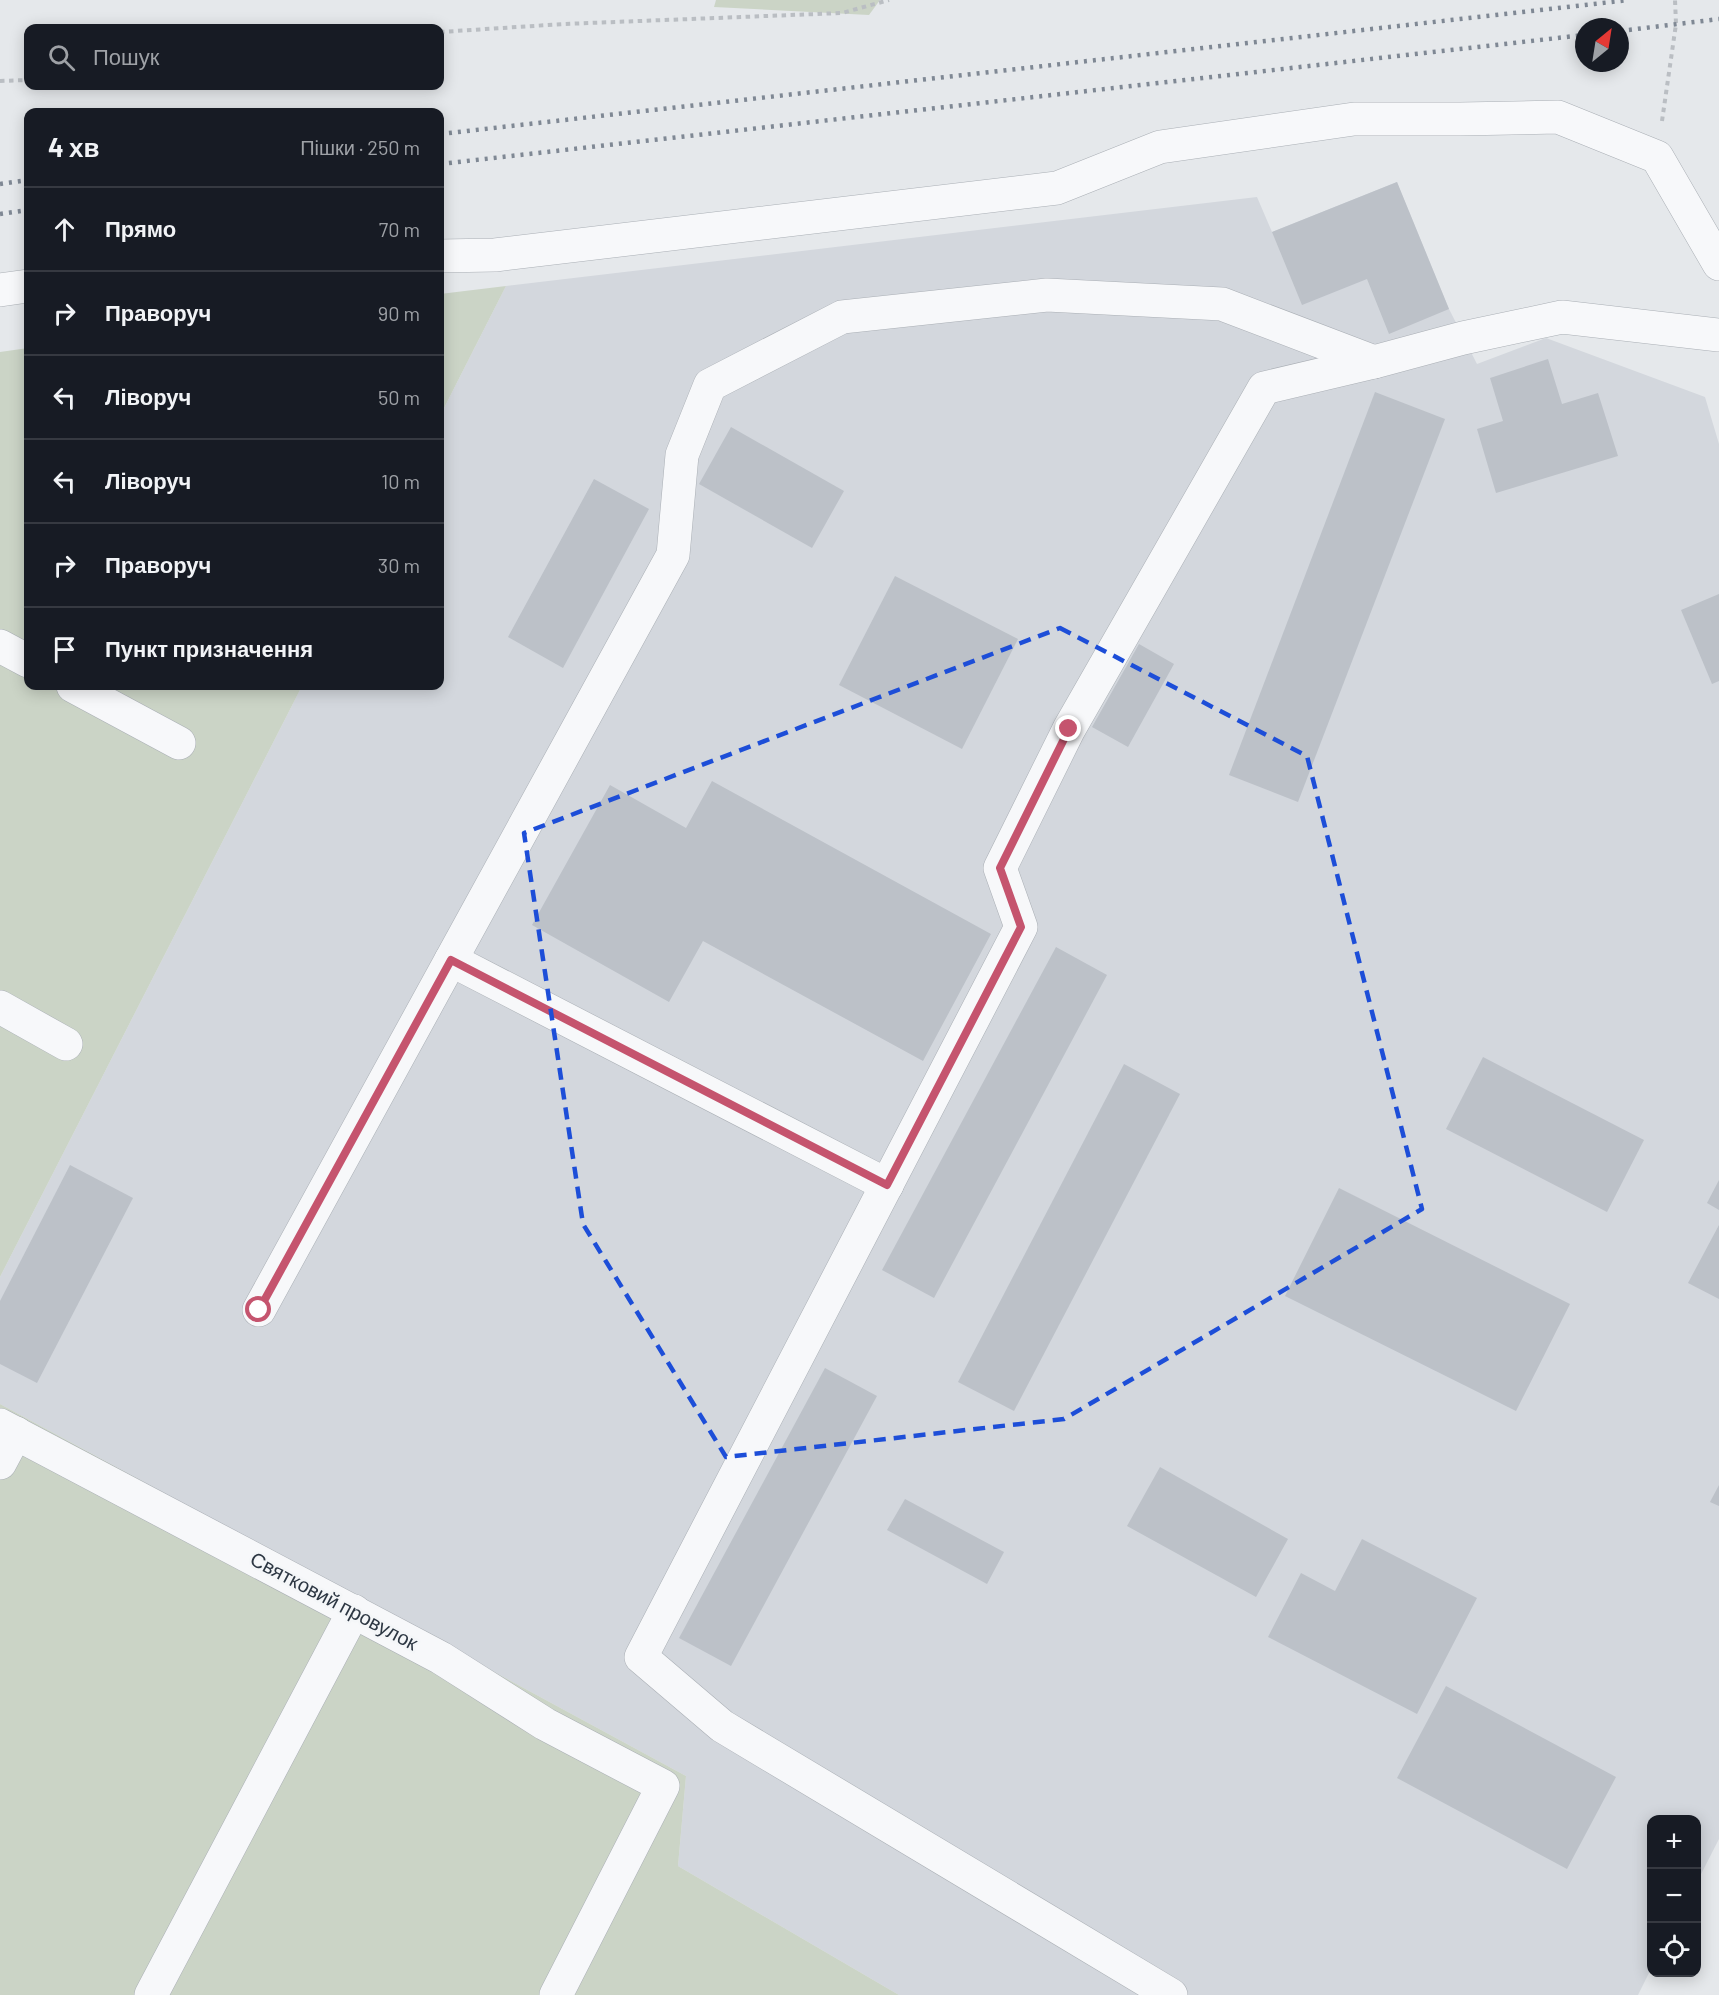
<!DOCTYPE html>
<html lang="uk">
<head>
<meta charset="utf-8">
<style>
  body { margin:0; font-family:Barlow,sans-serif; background:#242831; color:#f1f3f6 }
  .controls { position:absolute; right:18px; bottom:18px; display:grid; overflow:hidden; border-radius:12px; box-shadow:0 3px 15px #0003 }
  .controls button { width:54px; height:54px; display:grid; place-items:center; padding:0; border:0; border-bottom:2px solid #363941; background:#171b24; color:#f1f3f6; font:30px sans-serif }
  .compass { position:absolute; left:1575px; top:18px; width:54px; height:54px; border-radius:50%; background:#171b24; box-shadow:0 3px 15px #0003; rotate:30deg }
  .stop { position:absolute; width:18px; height:18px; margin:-14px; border:4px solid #c5546e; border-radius:50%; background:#fff }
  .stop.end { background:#c5546e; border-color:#fff; box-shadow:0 2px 6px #0008 }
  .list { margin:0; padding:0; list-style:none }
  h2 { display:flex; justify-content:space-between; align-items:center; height:78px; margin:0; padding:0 24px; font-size:26px }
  h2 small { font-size:20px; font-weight:400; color:#9ea1a6 }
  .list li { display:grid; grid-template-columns:39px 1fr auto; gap:18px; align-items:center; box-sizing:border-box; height:84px; padding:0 24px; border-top:2px solid #363941 }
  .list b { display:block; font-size:22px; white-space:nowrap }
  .list em { font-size:20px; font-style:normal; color:#9ea1a6 }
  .icon { flex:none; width:33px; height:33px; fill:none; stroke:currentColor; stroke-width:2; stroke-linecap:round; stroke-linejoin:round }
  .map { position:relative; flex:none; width:1719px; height:1995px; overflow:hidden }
  .search { position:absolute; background:#171b24; box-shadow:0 3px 15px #0003; left:24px; top:24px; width:420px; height:66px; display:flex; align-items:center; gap:15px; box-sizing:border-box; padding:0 21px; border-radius:12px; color:#9ea1a6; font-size:22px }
  .panel { position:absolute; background:#171b24; box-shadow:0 3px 15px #0003; left:24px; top:108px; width:420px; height:582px; border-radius:12px }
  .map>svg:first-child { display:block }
</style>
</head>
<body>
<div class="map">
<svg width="1719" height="1995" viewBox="0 0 1719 1995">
  <rect width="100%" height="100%" fill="#e5e8eb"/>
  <path fill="#d3d7dd" d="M1397,182L1449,309L1477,364L1546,338L1705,397L1719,444V1839L1697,1882L1696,1820H1652L1651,1969L1638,1995H899L678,1866L686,1776L0,1404V1277L302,686H440V416L506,286L1257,197L1272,232Z"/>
  <g fill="#cbd4c6">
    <path d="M716,0H880L869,15L714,7Z"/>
    <path d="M506,286L440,416V294Z"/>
    <path d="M28,348V686H302L0,1277V352Z"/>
    <path d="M0,1404L686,1776L678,1866L899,1995H0Z"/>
  </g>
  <g fill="#bcc1c8">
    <path d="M1397,182L1449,309L1389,334L1367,279L1302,305L1272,232Z"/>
    <path d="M1548,359L1562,404L1598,393L1618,456L1496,493L1477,429L1503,421L1490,378Z"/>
    <path d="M1375,392L1445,419L1298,802L1229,775Z"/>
    <path d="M731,427L844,491L812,548L699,484Z"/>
    <path d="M594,479L649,509L563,668L508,637Z"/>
    <path d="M895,576L1018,639L962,749L839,685Z"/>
    <path d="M1719,594V681L1712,684L1681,610Z"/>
    <path d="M1139,644L1174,664L1128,747L1092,727Z"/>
    <path d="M712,781L991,934L923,1061L703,941L669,1002L532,925L610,785L686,828Z"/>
    <path d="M1056,947L1107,975L934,1298L882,1270Z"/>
    <path d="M1483,1057L1644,1140L1607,1212L1446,1129Z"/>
    <path d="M1124,1064L1180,1094L1014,1411L958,1382Z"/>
    <path d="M70,1165L133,1198L37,1383L0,1364V1301Z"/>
    <path d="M1719,1180V1210L1707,1203Z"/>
    <path d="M1339,1188L1570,1304L1516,1411L1285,1296Z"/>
    <path d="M1719,1225V1299L1688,1283Z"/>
    <path d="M825,1368L877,1396L731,1666L679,1638Z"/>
    <path d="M1160,1467L1288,1539L1256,1597L1127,1526Z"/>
    <path d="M1719,1485V1506L1710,1502Z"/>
    <path d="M905,1499L1004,1552L987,1584L887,1530Z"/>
    <path d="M1362,1539L1477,1598L1417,1714L1268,1637L1301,1573L1335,1591Z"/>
    <path d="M1446,1686L1616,1777L1567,1869L1397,1778Z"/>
  </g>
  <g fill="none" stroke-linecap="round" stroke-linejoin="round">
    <g stroke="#aaafb5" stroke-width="34">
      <g id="minor">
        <path d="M440,256L495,255L1057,188L1160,147L1354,119H1460L1558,117L1657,157L1719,264"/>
        <path d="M0,290L28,286"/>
        <path d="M0,646L28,661"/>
        <path d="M73,686L179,743"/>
        <path d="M451,960L887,1185"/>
        <path d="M0,1007L66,1044"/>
        <path d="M259,1310L673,555L682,455L710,385L842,317L1047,295L1222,304L1374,362"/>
        <path d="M0,1425L441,1658L545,1724L663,1786L556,1995"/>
        <path d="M0,1463L16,1433"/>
        <path d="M151,1995L354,1611"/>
        <path d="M1171,1995L722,1726L641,1657L1021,927L1000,868L1069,729L1264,388L1374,362L1463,338L1562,317L1719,335"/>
      </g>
    </g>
    <g stroke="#babec3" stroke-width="4" stroke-dasharray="4.5 4.5" stroke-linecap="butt">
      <path d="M440,32L564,24L842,13L889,0"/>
      <path d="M0,81L28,80"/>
      <path d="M1662,121L1676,24L1675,0"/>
    </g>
    <use href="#minor" stroke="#f7f8fa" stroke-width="33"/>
    <g stroke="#7f8894" stroke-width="4.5" stroke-dasharray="3 6" stroke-linecap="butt">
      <path d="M1620,31L1719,19"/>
      <path d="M440,134L1629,0"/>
      <path d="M440,164L1584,35"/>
      <path d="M0,184L28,180"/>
      <path d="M0,214L28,210"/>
    </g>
  </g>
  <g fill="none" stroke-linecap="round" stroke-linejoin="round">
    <path stroke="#c5546e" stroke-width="8" d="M259,1310L451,960L887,1185L1021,927L1000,868L1069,729"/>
  </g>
  <path fill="none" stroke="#1d4ed8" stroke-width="4.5" stroke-dasharray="12 8" stroke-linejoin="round" d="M1060,628L1307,756L1422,1209L1064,1419L726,1457L583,1224L524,833Z"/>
  <g text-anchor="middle" stroke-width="5" stroke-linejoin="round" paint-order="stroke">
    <g font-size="20" fill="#2d3743" stroke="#f4f6f8">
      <text transform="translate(334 1601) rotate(28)" y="7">Святковий провулок</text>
    </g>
  </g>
</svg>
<div class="controls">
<button>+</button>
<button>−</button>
<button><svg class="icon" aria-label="locate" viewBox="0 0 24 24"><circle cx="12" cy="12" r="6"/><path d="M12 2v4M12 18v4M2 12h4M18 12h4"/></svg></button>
</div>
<svg class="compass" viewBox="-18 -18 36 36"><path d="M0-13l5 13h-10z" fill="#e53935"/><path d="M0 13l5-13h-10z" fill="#9ea1a6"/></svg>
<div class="stop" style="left:259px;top:1310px"></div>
<div class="stop end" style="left:1069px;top:729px"></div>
<div class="search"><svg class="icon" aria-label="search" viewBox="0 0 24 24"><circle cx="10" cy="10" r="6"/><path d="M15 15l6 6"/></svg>Пошук</div>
<section class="panel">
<h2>4 хв<small>Пішки · 250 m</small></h2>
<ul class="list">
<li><svg class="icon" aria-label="ahead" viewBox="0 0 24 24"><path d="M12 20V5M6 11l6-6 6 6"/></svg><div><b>Прямо</b></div><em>70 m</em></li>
<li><svg class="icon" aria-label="right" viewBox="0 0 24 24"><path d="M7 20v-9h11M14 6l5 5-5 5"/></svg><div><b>Праворуч</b></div><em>90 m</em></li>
<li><svg class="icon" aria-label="left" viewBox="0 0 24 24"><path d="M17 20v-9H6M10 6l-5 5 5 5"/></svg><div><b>Ліворуч</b></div><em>50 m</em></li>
<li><svg class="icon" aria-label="left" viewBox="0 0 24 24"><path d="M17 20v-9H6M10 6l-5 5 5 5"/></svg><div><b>Ліворуч</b></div><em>10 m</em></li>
<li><svg class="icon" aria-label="right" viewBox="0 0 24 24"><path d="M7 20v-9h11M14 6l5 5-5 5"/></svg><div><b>Праворуч</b></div><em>30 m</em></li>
<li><svg class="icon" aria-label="arrive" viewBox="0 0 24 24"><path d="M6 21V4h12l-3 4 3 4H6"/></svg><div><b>Пункт призначення</b></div></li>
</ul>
</section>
</div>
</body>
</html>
